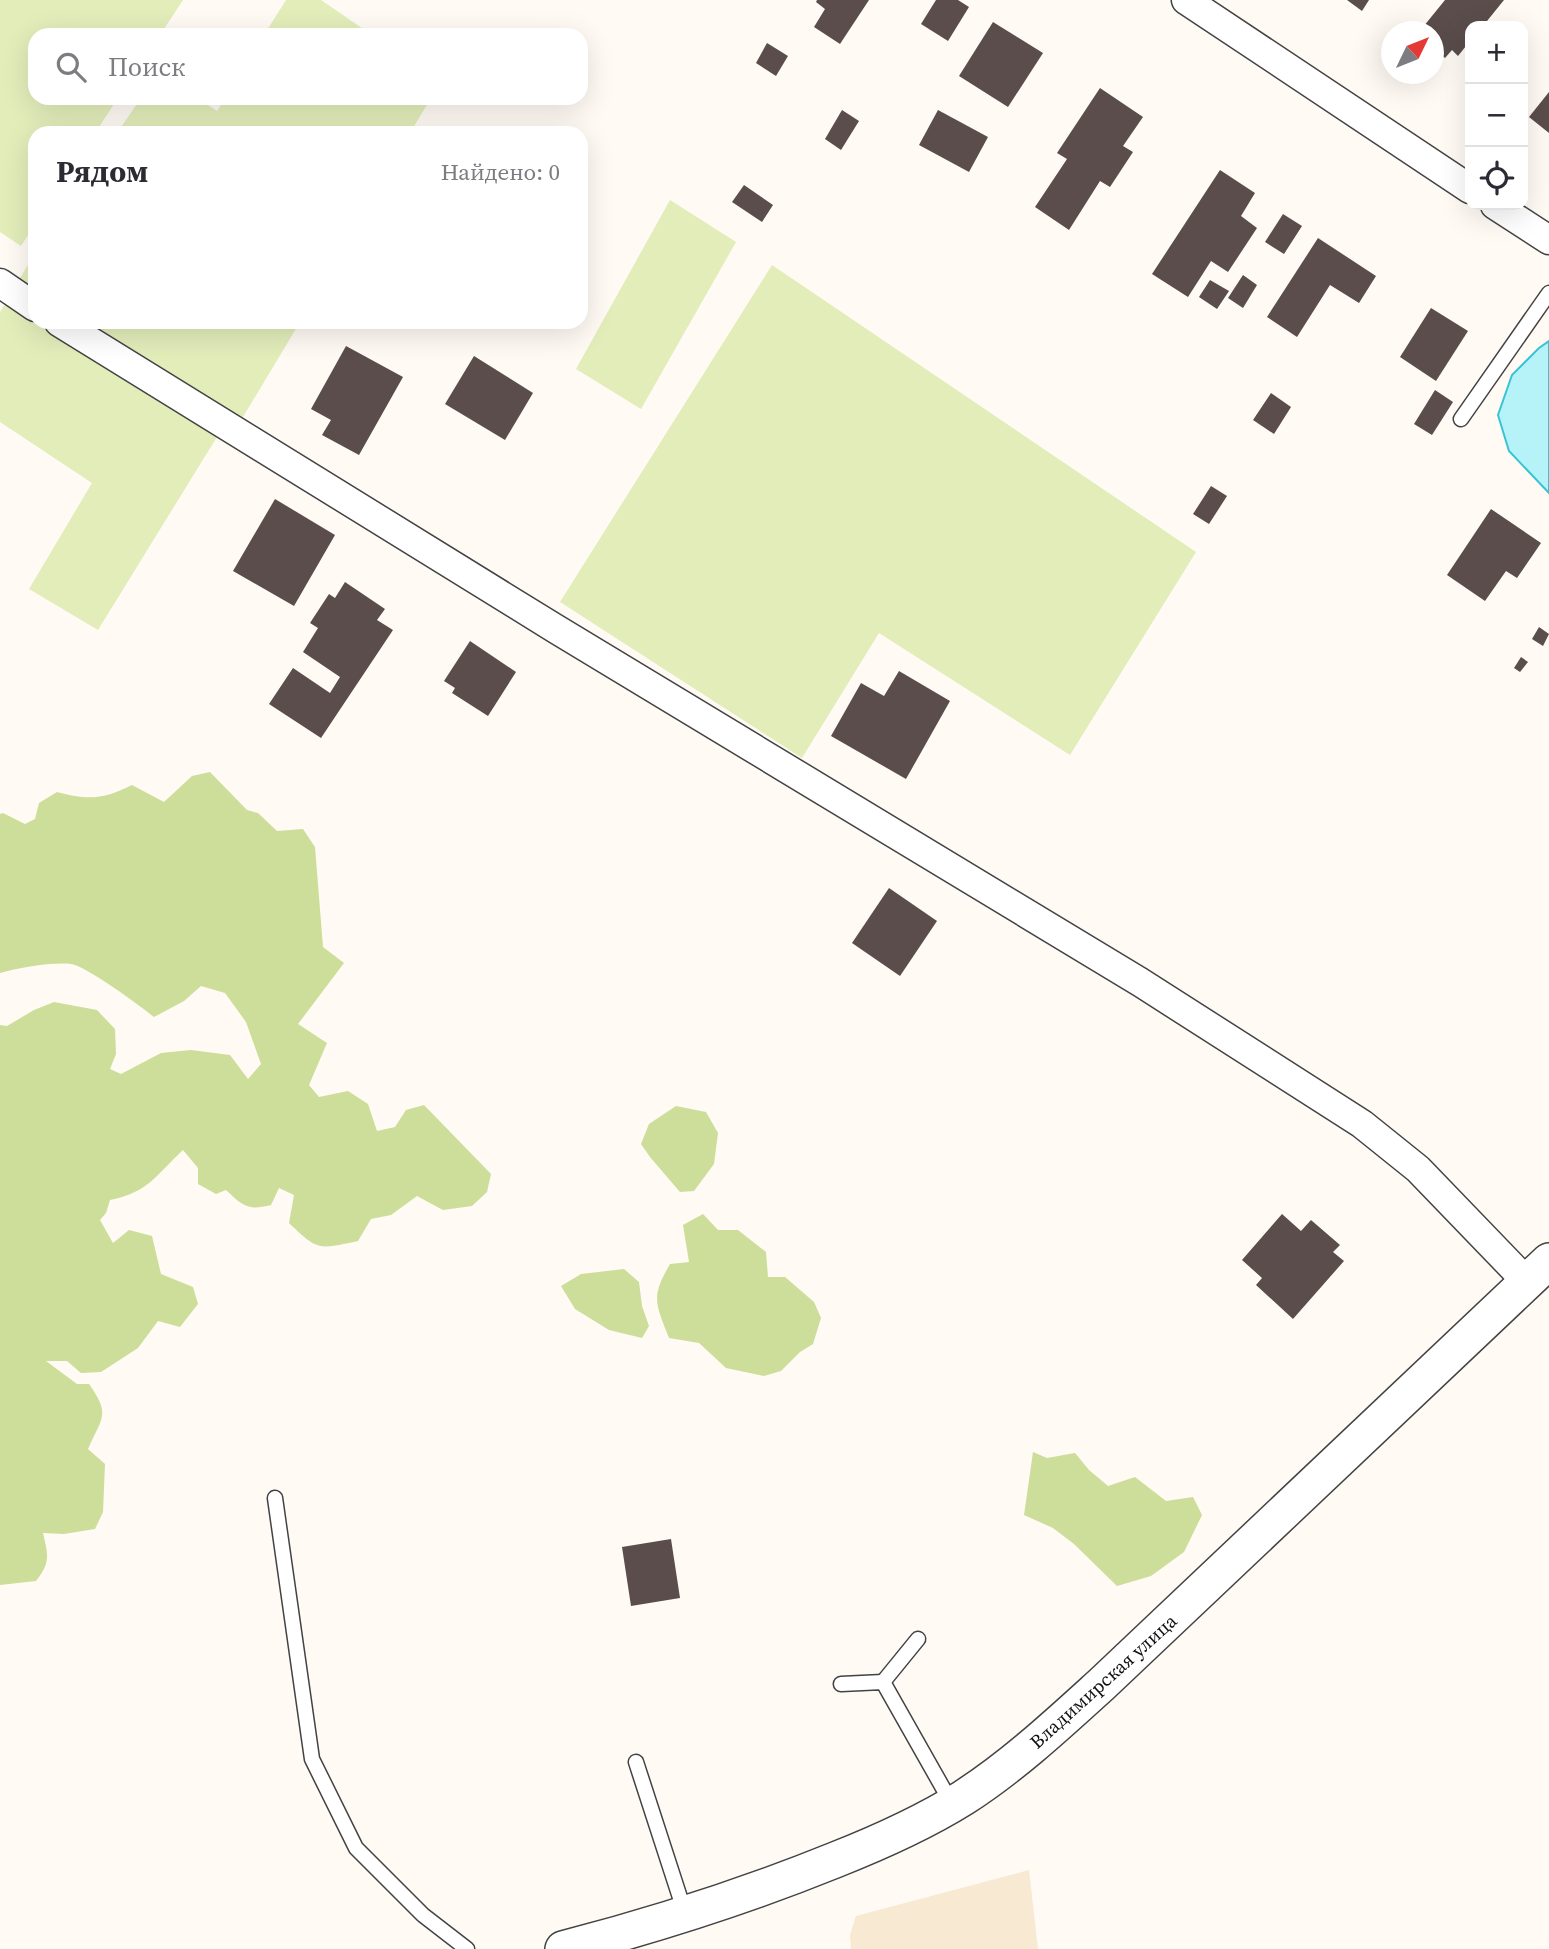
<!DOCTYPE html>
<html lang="ru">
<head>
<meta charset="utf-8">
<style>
  body { margin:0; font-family:"Source Serif 4",serif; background:#f2f2f3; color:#2b2b33 }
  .controls { position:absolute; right:21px; top:21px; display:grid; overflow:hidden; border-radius:14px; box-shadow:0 7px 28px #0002 }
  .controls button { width:63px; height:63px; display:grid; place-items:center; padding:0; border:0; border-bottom:2px solid #e1e1e2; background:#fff; color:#2b2b33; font:35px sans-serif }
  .compass { position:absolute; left:1381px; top:21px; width:63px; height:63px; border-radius:50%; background:#fff; box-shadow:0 7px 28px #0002; rotate:47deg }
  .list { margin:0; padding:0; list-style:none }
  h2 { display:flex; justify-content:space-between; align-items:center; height:91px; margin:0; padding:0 28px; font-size:30px }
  h2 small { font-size:23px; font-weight:400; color:#7c7c81 }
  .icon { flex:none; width:38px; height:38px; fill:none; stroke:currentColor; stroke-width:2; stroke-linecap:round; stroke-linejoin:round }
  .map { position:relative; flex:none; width:1549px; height:1949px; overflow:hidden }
  .search { position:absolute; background:#fff; box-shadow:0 7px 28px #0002; left:28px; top:28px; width:560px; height:77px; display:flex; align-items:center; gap:18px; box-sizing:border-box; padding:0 24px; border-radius:21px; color:#7c7c81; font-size:26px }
  .panel { position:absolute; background:#fff; box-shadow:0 7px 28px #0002; left:28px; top:126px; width:560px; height:203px; border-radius:21px }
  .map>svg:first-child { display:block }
</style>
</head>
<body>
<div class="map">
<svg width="1549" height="1949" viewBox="0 0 1549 1949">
  <rect width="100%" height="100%" fill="#fffaf4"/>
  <path fill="#f7e9d2" d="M1029,1870L1038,1949H851L850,1935L856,1916Z"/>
  <g fill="#e3edba">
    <path d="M0,0H183L160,35H35V98H118L95,133H35V224L21,246L0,232Z"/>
    <path d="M286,0H321L372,35H264Z"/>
    <path d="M141,98H197L217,111L226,98H431L410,133H117Z"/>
    <path d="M670,200L736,242L641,409L576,369Z"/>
    <path d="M35,253V322H300L231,437L220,432L98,630L29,589L92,483L0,422V312Z"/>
    <path d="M772,265L1196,552L1070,755L879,633L802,758L560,602Z"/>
  </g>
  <g fill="#ccde99">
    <path d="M210,772L247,810L258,813L277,831L303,829L315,847L323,947L344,963L298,1024L327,1043L309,1085L319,1097L348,1091L368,1104L377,1131L395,1127L406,1110L424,1105L491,1174L487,1192L472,1206L443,1210L417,1196L391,1215L371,1219L358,1241C319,1249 319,1252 289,1223L294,1195L279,1188L271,1205C248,1211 243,1206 226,1190L216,1194L198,1184V1168L183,1150C157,1174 148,1193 110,1200L106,1213L100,1220L113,1243L129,1230L152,1236L161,1274L193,1287L198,1304L180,1327L158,1321L138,1348L101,1372L81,1373L67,1361H46L77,1384H89C111,1415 102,1417 88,1449L105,1464L103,1512L95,1529L64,1534L43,1533C48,1555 51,1562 36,1581L0,1585V1025L7,1026L34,1010L54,1002L97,1010L115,1029L116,1054L110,1069L121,1074L161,1053L191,1050L230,1055L248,1079L261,1064L246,1022L225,993L201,986L184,1001L154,1017C139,1005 86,966 71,964C51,962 19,968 0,973V814L3,813L25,824L35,819L39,803L57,792C88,800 102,800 132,785L164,802L192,776Z"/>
    <path d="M676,1106L706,1112L718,1133L714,1164L694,1191L680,1192L650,1157L641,1144L649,1124Z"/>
    <path d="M703,1214L718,1230H738L766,1252L768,1277H785L814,1302L821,1318L813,1344L800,1352L781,1371L764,1376L726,1368L699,1343L669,1338C656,1304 650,1298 670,1264L689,1262L683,1225Z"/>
    <path d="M624,1269L639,1282L642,1306L649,1326L642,1338L609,1330L575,1309L561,1286L581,1274Z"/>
    <path d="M1033,1452L1047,1458L1075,1453L1089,1470L1108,1486L1135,1477L1166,1501L1193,1497L1202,1515L1184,1552L1151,1576L1117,1586L1074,1544L1053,1528L1024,1515Z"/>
  </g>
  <path fill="#b6f3f9" stroke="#39c3d4" stroke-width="2" d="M1549,341V493L1509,451L1498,415L1512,375L1539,348Z"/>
  <g fill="#5a4d4c">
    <path d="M817,0H869L840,44L814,27L825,9L816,2Z"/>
    <path d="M936,0H958L969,7L948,41L921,24Z"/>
    <path d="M1347,0H1369L1362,11Z"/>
    <path d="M1445,0H1504L1483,26H1470V41L1458,56L1452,50L1445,58L1434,48V32H1419Z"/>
    <path d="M993,22L1043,53L1008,107L959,76Z"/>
    <path d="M767,43L788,56L776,76L756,63Z"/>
    <path d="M1100,88L1143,117L1123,146L1133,152L1110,187L1100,181L1069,230L1035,207L1067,159L1057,153Z"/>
    <path d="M1549,92V133L1529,117Z"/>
    <path d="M842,110L859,121L841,150L825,139Z"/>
    <path d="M938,110L988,137L969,172L919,145Z"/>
    <path d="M1220,170L1255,193L1241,216L1257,228L1228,272L1211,261L1188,297L1152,274Z"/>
    <path d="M744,185L773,205L762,222L732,202Z"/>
    <path d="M1283,214L1302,226L1284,254L1265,242Z"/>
    <path d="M1318,238L1376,276L1359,303L1330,285L1297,337L1267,317Z"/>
    <path d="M1243,275L1257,285L1243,308L1228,298Z"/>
    <path d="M1210,280L1229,291L1217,309L1199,297Z"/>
    <path d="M1431,308L1468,331L1436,381L1400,357Z"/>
    <path d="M346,346L403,377L359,455L322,435L331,420L311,409Z"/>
    <path d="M474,356L533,393L505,440L445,404Z"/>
    <path d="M1435,390L1453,402L1432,435L1414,424Z"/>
    <path d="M1271,393L1291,407L1274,434L1253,420Z"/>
    <path d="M1211,486L1227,496L1209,524L1193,514Z"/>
    <path d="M275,499L335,535L294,606L233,571Z"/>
    <path d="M1491,509L1541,543L1517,578L1506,571L1485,601L1447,575Z"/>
    <path d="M345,582L385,609L377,620L393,630L321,738L269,704L293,668L330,693L340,677L303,652L318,628L310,623L329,594L335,598Z"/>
    <path d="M1539,627L1549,634L1543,646L1532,639Z"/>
    <path d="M470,641L516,672L488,716L452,693L455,688L444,681Z"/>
    <path d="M1521,657L1528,662L1520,672L1514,668Z"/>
    <path d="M899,671L950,701L906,779L831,736L861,683L884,696Z"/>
    <path d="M889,888L937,921L900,976L852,943Z"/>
    <path d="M1282,1214L1301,1231L1311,1220L1340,1245L1333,1252L1344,1261L1293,1319L1256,1285L1262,1278L1242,1260Z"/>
    <path d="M671,1539L680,1598L631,1606L622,1547Z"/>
  </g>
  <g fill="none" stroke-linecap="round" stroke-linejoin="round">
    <g stroke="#434343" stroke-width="17">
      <g id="service">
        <path d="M1461,419L1549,293"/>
        <path d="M275,1498L312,1759L356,1848L423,1915L467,1949"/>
        <path d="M883,1682L918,1639"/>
        <path d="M841,1684L883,1682L952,1804"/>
        <path d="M636,1762L685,1913"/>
      </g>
    </g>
    <g stroke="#434343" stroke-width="31">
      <g id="minor">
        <path d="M1186,0L1470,189"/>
        <path d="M1495,205L1549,240"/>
        <path d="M0,283L35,307"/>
        <path d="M59,322L556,629L1140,982L1362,1124L1418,1169L1527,1282"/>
      </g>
    </g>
    <g stroke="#434343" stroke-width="38">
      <path id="tertiary" d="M563,1949C655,1925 746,1896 835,1860C878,1843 923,1823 963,1798C1014,1765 1058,1724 1102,1684L1549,1261"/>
    </g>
    <use href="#service" stroke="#fff" stroke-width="14"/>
    <use href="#minor" stroke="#fff" stroke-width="28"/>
    <use href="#tertiary" stroke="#fff" stroke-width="35"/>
  </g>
  <g text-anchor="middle" stroke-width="7" stroke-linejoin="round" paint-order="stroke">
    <g font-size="19" fill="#101010" stroke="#fff">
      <text transform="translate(1103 1681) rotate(-42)" y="7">Владимирская улица</text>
    </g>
  </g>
</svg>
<div class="controls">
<button>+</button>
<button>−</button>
<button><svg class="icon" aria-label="locate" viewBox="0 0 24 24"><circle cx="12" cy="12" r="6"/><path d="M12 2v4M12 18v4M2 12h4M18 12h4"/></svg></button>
</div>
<svg class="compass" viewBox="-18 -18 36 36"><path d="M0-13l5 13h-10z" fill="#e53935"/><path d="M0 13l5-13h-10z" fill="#7c7c81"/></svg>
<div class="search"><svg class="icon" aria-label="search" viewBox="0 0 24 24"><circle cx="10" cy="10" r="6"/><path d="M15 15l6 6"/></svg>Поиск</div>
<section class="panel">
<h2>Рядом<small>Найдено: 0</small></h2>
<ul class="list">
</ul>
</section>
</div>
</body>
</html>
